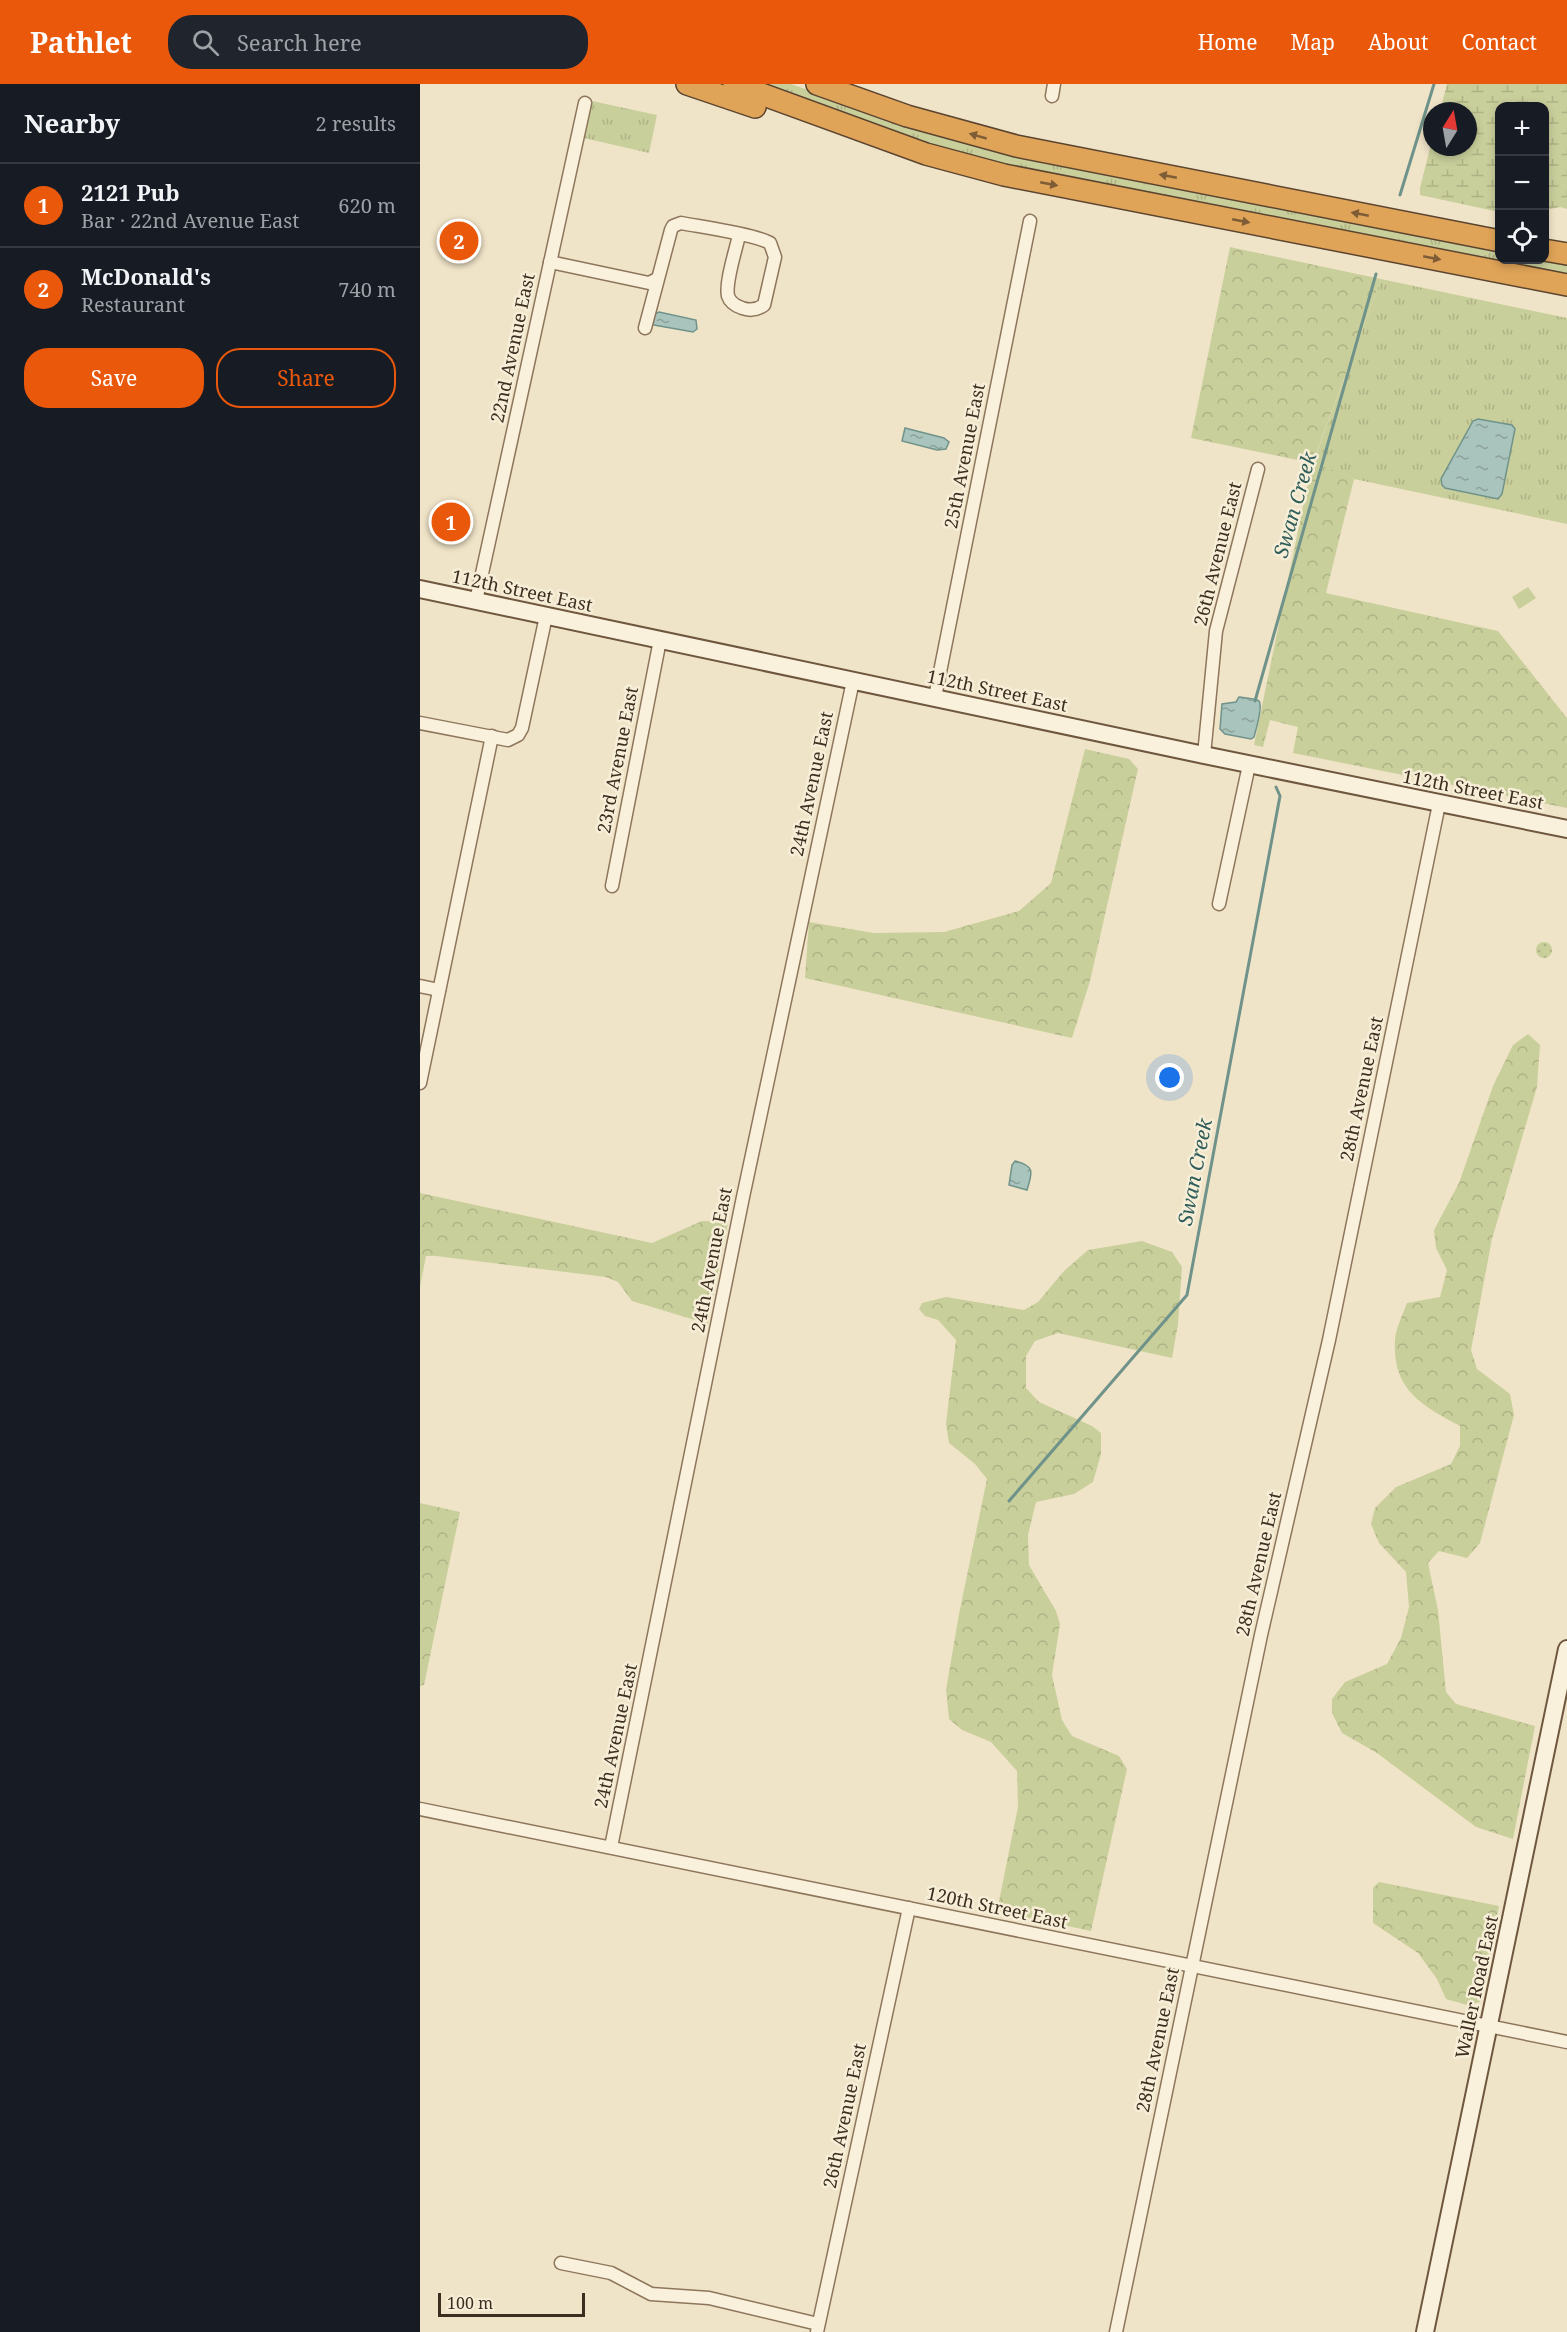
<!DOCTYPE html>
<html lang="en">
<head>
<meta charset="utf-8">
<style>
  body { margin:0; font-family:"Noto Serif",serif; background:#20242c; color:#f1f3f6 }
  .controls { position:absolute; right:18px; top:18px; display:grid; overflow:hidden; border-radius:12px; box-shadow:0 3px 9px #0003 }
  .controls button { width:54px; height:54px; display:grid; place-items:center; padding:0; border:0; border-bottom:2px solid #363941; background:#171b24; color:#f1f3f6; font:30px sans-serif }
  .compass { position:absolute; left:1003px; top:18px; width:54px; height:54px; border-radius:50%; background:#171b24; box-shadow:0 3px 9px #0003; rotate:11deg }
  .scale { position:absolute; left:18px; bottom:15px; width:147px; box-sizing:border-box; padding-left:6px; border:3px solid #3d2e20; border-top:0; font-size:16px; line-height:21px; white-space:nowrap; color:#3d2e20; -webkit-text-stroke:4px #f7eed8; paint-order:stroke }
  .you { position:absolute; left:750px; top:994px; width:21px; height:21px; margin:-15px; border:4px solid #fff; border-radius:50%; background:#1a73e8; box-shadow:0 0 0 9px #1a73e833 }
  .badge { display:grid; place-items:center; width:39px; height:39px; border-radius:50%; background:#ea580c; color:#fff; font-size:20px; font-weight:700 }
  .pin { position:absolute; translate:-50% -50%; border:3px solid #fff; box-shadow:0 2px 6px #0006 }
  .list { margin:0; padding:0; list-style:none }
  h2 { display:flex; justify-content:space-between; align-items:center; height:78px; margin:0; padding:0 24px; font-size:26px }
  h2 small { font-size:20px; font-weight:400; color:#9ea1a6 }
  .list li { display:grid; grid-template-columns:39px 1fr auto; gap:18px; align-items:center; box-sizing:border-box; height:84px; padding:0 24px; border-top:2px solid #363941 }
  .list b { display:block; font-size:22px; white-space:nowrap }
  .list p { margin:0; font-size:20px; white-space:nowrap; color:#9ea1a6 }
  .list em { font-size:20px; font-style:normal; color:#9ea1a6 }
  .actions { display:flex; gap:12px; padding:18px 24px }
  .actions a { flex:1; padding:14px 0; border:2px solid #ea580c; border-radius:24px; text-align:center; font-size:21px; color:#ea580c }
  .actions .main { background:#ea580c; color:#fff }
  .icon { flex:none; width:33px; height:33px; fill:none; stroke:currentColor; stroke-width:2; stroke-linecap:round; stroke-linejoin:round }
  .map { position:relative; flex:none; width:1147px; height:2248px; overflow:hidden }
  header { display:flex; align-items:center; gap:36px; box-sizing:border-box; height:84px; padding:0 30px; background:#ea580c; color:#fff }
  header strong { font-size:28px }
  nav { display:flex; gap:33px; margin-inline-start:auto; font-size:21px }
  .search { width:420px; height:54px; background:#20242c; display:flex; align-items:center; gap:15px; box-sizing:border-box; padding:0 21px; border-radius:24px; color:#9ea1a6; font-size:22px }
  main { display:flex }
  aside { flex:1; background:#171b24 }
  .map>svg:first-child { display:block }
</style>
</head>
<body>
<header>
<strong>Pathlet</strong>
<div class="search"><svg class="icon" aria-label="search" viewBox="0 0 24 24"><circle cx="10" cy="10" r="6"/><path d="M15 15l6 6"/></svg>Search here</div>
<nav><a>Home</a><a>Map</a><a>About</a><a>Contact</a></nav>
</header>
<main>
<aside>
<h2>Nearby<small>2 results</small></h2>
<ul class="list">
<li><span class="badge">1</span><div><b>2121 Pub</b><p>Bar · 22nd Avenue East</p></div><em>620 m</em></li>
<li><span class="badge">2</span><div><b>McDonald's</b><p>Restaurant</p></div><em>740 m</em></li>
</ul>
<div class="actions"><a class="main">Save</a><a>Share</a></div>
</aside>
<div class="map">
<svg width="1147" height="2248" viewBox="0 0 1147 2248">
  <defs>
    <pattern id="grass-tufts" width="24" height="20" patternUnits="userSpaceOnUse" patternTransform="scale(1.5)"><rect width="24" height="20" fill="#c9cf9b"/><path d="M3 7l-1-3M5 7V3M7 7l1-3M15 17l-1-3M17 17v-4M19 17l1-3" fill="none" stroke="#aeb285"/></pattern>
    <pattern id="forest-crowns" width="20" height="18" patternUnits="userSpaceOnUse" patternTransform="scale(1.5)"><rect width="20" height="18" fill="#c9cf9b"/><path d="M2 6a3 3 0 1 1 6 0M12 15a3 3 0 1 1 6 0" fill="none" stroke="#aeb285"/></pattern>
    <pattern id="wetland-marsh" width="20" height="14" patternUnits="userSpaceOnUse" patternTransform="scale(1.5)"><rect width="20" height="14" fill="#c9cf9b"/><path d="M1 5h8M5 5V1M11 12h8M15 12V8" fill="none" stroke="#aeb285"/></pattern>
    <pattern id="park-dots" width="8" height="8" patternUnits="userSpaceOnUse" patternTransform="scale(1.5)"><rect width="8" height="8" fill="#c9cf9b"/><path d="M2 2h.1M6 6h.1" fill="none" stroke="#aeb285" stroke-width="1.8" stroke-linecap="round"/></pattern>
    <pattern id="water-ripples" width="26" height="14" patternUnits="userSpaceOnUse" patternTransform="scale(1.5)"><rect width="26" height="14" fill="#a9c4bc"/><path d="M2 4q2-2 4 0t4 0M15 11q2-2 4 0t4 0" fill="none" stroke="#8ba098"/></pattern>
  </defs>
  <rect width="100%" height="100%" fill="#f0e4c8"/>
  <g fill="url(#grass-tufts)">
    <path d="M337,0H371L476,37L1079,167L1080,176L1125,175L1147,180V191L572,77L499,56Z"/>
    <path d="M172,17L237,31L229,69L164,54Z"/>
    <path d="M961,195L1147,234V440L934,395L893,379Z"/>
  </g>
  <g fill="url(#forest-crowns)">
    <path d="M810,163L961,195L893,378L934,395L906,509L1078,547L1147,634V724L873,669L878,643L850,636L843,663L834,661L892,379L771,354Z"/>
    <path d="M665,665L709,675L718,685L670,897L652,954L385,894L389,838L454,849L524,848L599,827L631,799Z"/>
    <path d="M1108,950L1120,961L1117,1003L1072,1155L1051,1266L1057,1285L1090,1310L1094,1331L1060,1459L1047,1474L1019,1467L1008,1479L1018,1526L1026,1608L1036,1620L1115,1642L1093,1755L1056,1743L957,1669L922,1649L912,1629V1615L925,1598L967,1580L981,1554L989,1523L986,1488L959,1459L951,1440L955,1424L976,1403L1031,1380L1040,1362V1342C1001,1321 972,1306 975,1255C976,1244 983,1230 987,1219L1020,1213L1027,1186L1016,1164L1014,1146L1039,1099L1073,1002L1093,961Z"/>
    <path d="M0,1109L232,1159L282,1137L308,1138L288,1240L212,1217L198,1198L186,1193L16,1172H6L0,1203Z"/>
    <path d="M722,1157L752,1168L762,1183L758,1240L752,1274L638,1249L615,1257L606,1272V1304L619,1318L672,1342L681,1349V1370L673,1398L654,1410L616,1418L608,1451L609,1481L636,1527L640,1540L632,1591L642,1636L652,1652L699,1672L707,1685L671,1847L577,1827L598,1723L597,1687L571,1658L542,1646L529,1635L526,1606L539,1530L567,1395L555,1380L529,1359L526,1340L536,1256L518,1236L505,1232L499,1225L502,1219L526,1213L604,1226L618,1218L644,1187L668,1166Z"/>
    <path d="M0,1419L40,1428L4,1601L0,1602Z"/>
    <path d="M959,1798L1079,1822L1060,1918L1047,1921L1026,1915L1017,1895L998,1869L953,1839V1804Z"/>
  </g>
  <path fill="url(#wetland-marsh)" d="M1027,0H1147V125L1140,123L1125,126L1124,22H1080L1079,128L1000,111V104L1012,56V63H1048V27H1020Z"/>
  <circle fill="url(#park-dots)" cx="1124" cy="866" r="8"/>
  <path fill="#c9cf9b" d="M1108,503L1116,514L1099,525L1092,513Z"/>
  <g fill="url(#water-ripples)" stroke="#6f938a" stroke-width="1.5">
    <path d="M239,228L276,236L277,245L273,248L234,241L232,240L234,230Z"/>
    <path d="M1058,335L1092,341L1095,345L1082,410L1078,415L1025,404L1022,401L1021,395L1053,337Z"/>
    <path d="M485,344L524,354L529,358L526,365L517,366L482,357Z"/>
    <path d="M819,613C824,614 835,614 839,617C843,622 836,646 834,653L831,655L805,650L800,645L802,620L816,618Z"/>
    <path d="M595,1077C616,1082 612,1089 607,1106L589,1101L592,1081Z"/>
  </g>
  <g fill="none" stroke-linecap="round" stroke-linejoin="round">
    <g stroke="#6f938a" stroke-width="3">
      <path d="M980,111L1014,0"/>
      <path d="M835,617L956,190"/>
      <path d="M589,1417L767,1211L860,712L856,703"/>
    </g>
    <g stroke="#8d765c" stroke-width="15">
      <g id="street">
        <path d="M632,12L634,0"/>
        <path d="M130,178L229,199L237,195"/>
        <path d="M225,244L251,146L253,142L261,139C282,143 333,150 350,159L355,173L344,221C337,226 330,227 322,224C316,222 310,218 308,212C305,198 316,166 319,151"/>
        <path d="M56,517L165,19"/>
        <path d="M515,613L610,137"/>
        <path d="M0,639L88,656L98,651L102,644L126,532"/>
        <path d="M784,671L796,547L838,385"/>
        <path d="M192,802L240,556"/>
        <path d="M799,820L829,681"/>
        <path d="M0,902L19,906"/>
        <path d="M0,999L72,652"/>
        <path d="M0,1725L1147,1958"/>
        <path d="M191,1763L323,1113L433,597"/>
        <path d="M141,2179L191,2189L231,2210L289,2214L398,2240"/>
        <path d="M397,2248L489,1824"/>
        <path d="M696,2248L841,1551L909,1256L1019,720"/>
      </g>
    </g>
    <g stroke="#6f573f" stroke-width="20">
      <g id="secondary">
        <path d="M0,505L784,671L1147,745"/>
        <path d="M1005,2248L1147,1565"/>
      </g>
    </g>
    <g stroke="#5b4430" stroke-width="24">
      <g id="highway">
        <path d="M267,0L335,23"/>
        <path d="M314,0L506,70L584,91L1147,201"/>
        <path d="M397,0L487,32L596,62L1080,157"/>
        <path d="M1124,166L1147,170"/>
      </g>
    </g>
    <use href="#street" stroke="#faf1dc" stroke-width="12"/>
    <use href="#secondary" stroke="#faf1dc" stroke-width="16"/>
    <use href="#highway" stroke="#e0a458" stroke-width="21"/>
  </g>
  <defs><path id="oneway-solid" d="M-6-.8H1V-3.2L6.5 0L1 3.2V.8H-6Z" transform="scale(1.5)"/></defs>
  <g fill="#7e5d36">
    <use href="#oneway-solid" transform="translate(558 52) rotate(-164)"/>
    <use href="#oneway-solid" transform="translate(748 92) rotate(-169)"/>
    <use href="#oneway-solid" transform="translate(629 100) rotate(11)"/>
    <use href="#oneway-solid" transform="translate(940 130) rotate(-169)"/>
    <use href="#oneway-solid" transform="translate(821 137) rotate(11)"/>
    <use href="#oneway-solid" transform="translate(1012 174) rotate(11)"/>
  </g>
  <g text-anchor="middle" stroke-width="5" stroke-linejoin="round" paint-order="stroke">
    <g font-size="18" fill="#3d2e20" stroke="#f7eed8">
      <text transform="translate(93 264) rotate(-78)" y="6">22nd Avenue East</text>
      <text transform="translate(545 372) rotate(-79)" y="6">25th Avenue East</text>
      <text transform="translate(798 470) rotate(-76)" y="6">26th Avenue East</text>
      <text transform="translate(102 507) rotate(12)" y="6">112th Street East</text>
      <text transform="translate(577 607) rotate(12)" y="6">112th Street East</text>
      <text transform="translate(198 676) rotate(-79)" y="6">23rd Avenue East</text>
      <text transform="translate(392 700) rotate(-78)" y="6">24th Avenue East</text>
      <text transform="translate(1053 706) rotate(11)" y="6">112th Street East</text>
      <text transform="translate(942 1005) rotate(-78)" y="6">28th Avenue East</text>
      <text transform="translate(292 1176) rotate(-79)" y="6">24th Avenue East</text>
      <text transform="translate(839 1480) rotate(-77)" y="6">28th Avenue East</text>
      <text transform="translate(196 1652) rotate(-78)" y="6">24th Avenue East</text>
      <text transform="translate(577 1824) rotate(12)" y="6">120th Street East</text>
      <text transform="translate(1057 1903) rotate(-78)" y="6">Waller Road East</text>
      <text transform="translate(738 1956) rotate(-78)" y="6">28th Avenue East</text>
      <text transform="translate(425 2032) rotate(-78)" y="6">26th Avenue East</text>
    </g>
    <g font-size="20" font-style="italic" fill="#2f5d5a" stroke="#f7eed8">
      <text transform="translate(875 421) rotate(-74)" y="7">Swan Creek</text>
      <text transform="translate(775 1088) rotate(-79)" y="7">Swan Creek</text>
    </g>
  </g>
</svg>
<div class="controls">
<button>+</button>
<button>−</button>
<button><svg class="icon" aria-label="locate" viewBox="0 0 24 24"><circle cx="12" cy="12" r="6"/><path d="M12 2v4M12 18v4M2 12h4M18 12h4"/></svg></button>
</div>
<svg class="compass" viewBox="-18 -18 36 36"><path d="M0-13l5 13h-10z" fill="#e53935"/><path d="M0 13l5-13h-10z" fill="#9ea1a6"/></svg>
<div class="scale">100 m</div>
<div class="you"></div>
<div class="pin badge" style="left:31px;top:438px">1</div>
<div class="pin badge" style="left:39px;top:157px">2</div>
</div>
</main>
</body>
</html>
